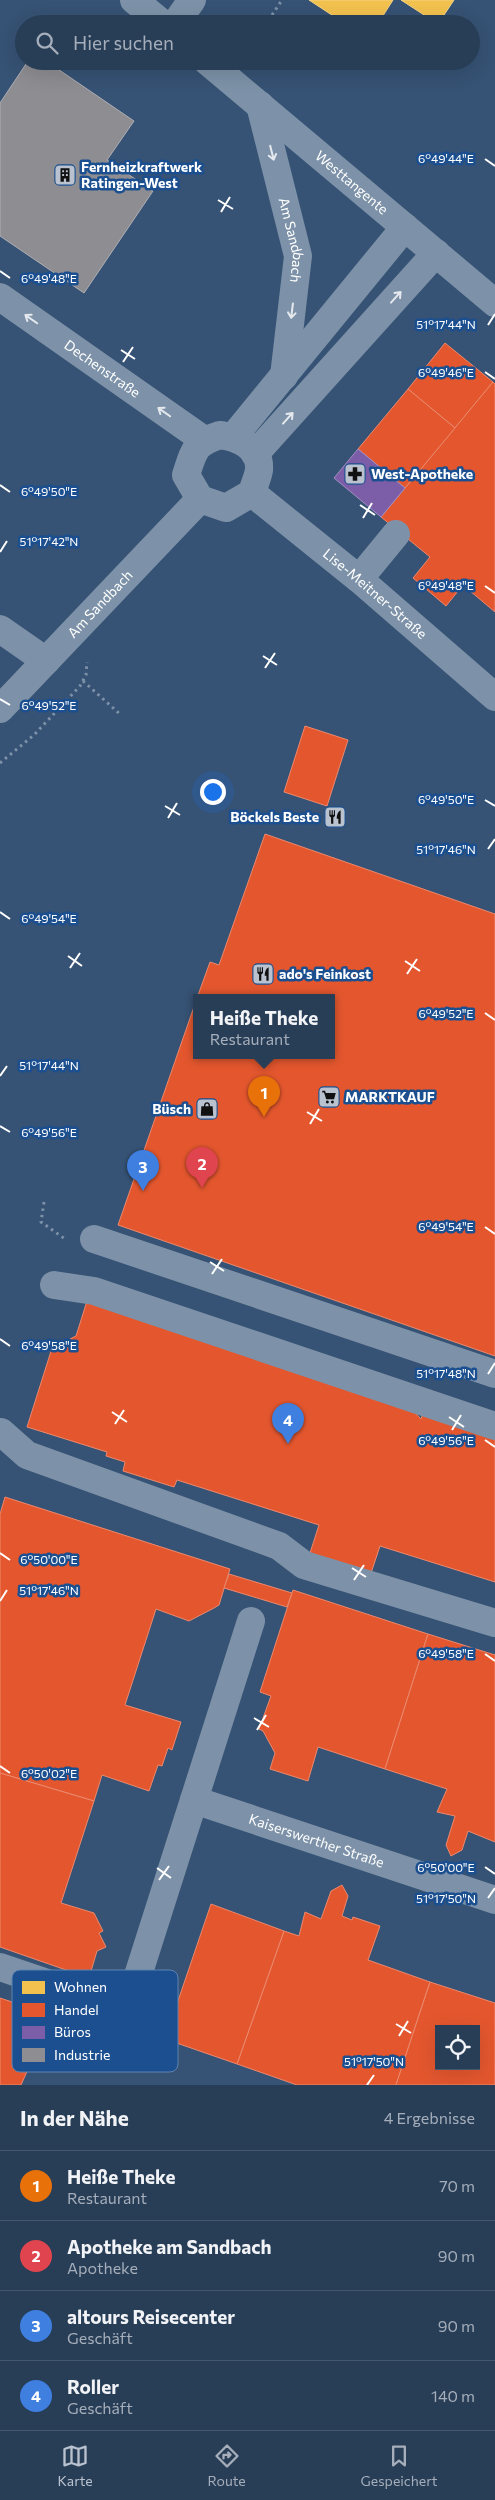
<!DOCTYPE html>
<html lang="de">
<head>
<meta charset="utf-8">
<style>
  body { margin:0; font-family:Commissioner,sans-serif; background:#344961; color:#f1f3f6 }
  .controls { position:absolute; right:15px; bottom:15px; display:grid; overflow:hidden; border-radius:0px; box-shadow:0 5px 20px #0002 }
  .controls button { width:45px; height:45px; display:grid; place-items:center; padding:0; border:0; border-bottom:1px solid #44576d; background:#283e57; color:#f1f3f6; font:25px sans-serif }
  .you { position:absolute; left:212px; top:791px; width:18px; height:18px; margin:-12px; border:4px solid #fff; border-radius:50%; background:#1a73e8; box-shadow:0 0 0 8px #1a73e833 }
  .badge { display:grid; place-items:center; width:32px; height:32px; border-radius:50%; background:#b9c2ce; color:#fff; font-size:16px; font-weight:700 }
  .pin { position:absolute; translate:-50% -41px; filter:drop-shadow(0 1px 2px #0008) }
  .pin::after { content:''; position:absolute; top:26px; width:18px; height:15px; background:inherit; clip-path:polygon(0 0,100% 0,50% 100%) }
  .popup { position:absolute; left:193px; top:994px; width:142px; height:65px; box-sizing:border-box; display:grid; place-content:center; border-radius:0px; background:#283e57; filter:drop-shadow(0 1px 4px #0005); font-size:16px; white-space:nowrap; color:#a5aeba }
  .popup b { font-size:19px; color:#f1f3f6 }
  .popup::after { content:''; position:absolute; left:50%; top:100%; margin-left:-10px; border:10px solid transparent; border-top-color:#283e57 }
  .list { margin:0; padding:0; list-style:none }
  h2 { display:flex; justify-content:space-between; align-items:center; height:65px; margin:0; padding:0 20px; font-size:21px }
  h2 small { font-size:16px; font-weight:400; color:#a5aeba }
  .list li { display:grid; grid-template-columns:32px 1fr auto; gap:15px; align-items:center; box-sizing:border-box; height:70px; padding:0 20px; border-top:1px solid #44576d }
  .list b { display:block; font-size:19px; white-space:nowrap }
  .list p { margin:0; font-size:16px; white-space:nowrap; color:#a5aeba }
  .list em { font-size:16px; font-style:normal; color:#a5aeba }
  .icon { flex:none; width:28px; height:28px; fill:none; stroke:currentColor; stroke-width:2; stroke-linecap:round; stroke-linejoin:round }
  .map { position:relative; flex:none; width:495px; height:2085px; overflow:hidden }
  .search { position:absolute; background:#283e57; box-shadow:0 5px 20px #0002; left:15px; right:15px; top:15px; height:55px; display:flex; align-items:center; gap:12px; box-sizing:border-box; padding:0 18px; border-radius:28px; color:#a5aeba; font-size:19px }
  .sheet { height:345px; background:#283e57 }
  nav { display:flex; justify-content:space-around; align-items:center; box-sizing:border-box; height:70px; border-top:1px solid #44576d; background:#283e57; font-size:14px; color:#a5aeba }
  nav a { display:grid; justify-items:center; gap:2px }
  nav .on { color:#b9c2ce }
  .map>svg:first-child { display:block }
</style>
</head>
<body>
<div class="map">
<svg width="495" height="2085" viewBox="0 0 495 2085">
  <rect width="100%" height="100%" fill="#365274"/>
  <g fill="#f2c14e" stroke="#f6d483">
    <path d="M309,0H393L379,22L382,24H339L341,21Z"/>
    <path d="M401,0H454L438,24Z"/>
  </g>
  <g fill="#e4572e" stroke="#ec896d" fill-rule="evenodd">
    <path d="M445,343L493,382L455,428L408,389Z"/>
    <path d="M493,382L495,384V612L463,585L446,606L413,578L430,557L381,517Z"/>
    <path d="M408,389L455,428L405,488L358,449Z"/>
    <path d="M305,726L348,740L327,806L284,792Z"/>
    <path d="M265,834L495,914V1356L118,1225L196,1001V1056H332V998H197L210,962L219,965Z"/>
    <path d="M87,1301L405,1402L421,1419L423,1413L495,1436V1582L380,1546L370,1576L309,1556L319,1525L177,1480L174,1487L123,1471L125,1462L106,1456L107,1452L27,1427L52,1348L76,1336Z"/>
    <path d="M5,1497L230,1569L219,1605L214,1608L189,1621L156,1609L125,1705L181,1722L172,1750L168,1748L162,1766L158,1765L149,1791L102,1775L94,1801L0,1773V1514Z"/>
    <path d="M229,1574L292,1593L287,1607L224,1588Z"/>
    <path d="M293,1590L428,1634L385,1769L318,1747L308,1781L270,1769L275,1753L263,1731L259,1729L271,1696L260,1692Z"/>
    <path d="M428,1634L495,1655V1842L468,1831L462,1850L451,1856L446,1845L455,1816L437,1812L447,1789L385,1769Z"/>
    <path d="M0,1773L94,1801L61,1903L94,1913L103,1931L99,1933L106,1947L97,1951L89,1978L0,1947Z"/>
    <path d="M342,1885L348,1896L342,1916L352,1920L353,1917L380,1926L368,1960L430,1982L396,2085H297L237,2064L284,1931L299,1936L305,1912L321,1919L331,1891Z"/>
    <path d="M211,1904L284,1931L237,2064L165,2039Z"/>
    <path d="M430,1982L495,2003V2085H396ZM439,2029H476V2066H439Z"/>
    <path d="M0,1998L52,2015L21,2085H0Z"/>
  </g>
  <path fill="#7b5ea7" stroke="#a38ec1" d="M358,449L405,488L381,517L334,478Z"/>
  <path fill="#8d8d92" stroke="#afafb3" d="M28,61H46L134,121L107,160L153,191L84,293L0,236V103Z"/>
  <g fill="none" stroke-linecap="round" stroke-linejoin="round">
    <g stroke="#7d92a8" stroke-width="3" stroke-dasharray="2.5 4" stroke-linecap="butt">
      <path d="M272,15L282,0"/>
      <path d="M83,681L121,715"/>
      <path d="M0,763L34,735L80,686L86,675L87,662"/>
      <path d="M44,1202L41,1222L65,1239"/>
    </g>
    <g stroke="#7d92a8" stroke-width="28">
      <path d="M134,0L163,24"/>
      <path d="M175,24L192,0"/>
      <path id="s1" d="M207,61L495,303"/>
      <path id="s2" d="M260,105L298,256L284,376"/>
      <path id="s3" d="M0,297L204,440"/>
      <path d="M220,435C237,437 261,447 259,470C258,477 254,485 252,493L226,508L200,499L186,475C194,451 194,443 220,435Z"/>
      <path d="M234,436L405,227"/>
      <path d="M255,454L436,253"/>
      <path id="s4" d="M252,493L359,579L495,697"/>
      <path d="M359,579L396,534"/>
      <path d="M0,629L46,661"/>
      <path id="s5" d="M0,709L200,499"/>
      <path d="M94,1239L495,1374"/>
      <path d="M54,1285L94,1291L495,1426"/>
      <path d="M1,1432L27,1455L279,1546L304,1565L495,1623"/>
      <path id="s6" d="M194,1800L495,1900"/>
      <path d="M0,1967L127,2010L251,1621"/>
    </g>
  </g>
  <defs><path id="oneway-shaft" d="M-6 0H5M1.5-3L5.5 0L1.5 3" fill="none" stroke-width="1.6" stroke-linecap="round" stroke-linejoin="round" transform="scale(1.25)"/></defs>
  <g stroke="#e5e9ee">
    <use href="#oneway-shaft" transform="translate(272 153) rotate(76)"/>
    <use href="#oneway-shaft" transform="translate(396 297) rotate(-48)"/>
    <use href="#oneway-shaft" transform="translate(292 311) rotate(97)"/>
    <use href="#oneway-shaft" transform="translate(31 319) rotate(-145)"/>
    <use href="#oneway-shaft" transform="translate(164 412) rotate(-145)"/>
    <use href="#oneway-shaft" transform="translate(288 418) rotate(-48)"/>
  </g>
  <path fill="none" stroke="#fff" stroke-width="2" d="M485,159L495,166M218,200L233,209M221,212L230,197M0,271L10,278M488,325L495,314M121,350L135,359M123,362L133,347M485,372L495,379M0,485L10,492M360,505L375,515M363,518L372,503M0,552L7,541M485,586L495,593M263,656L277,665M265,668L275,653M0,699L10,705M485,800L495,806M165,806L180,815M168,818L177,803M488,849L495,839M0,912L10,919M68,956L82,966M405,961L420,971M70,968L80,953M407,974L417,959M485,1013L495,1020M0,1076L7,1066M307,1112L322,1121M310,1124L319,1109M0,1126L10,1132M485,1227L495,1234M210,1262L224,1271M212,1274L222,1259M0,1339L10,1346M488,1374L495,1363M112,1412L127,1422M449,1417L464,1427M115,1424L124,1410M452,1430L461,1415M485,1440L495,1447M0,1553L10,1560M352,1568L366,1577M354,1580L364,1565M0,1601L7,1590M485,1654L495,1661M254,1718L269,1727M257,1730L266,1715M0,1766L10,1773M485,1867L495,1874M157,1868L171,1878M159,1880L169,1866M488,1898L495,1888M396,2024L411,2033M399,2036L408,2021M367,2085L374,2075"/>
  <defs>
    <g id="building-square" transform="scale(1.125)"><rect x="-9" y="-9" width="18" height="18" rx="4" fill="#b9c2ce" stroke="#1b4f8f"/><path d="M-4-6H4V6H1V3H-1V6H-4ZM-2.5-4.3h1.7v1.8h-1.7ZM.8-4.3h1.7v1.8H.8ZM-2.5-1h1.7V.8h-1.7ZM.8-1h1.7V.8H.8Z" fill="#111"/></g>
    <g id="pharmacy-square" transform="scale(1.125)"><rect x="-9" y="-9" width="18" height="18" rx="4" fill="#b9c2ce" stroke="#1b4f8f"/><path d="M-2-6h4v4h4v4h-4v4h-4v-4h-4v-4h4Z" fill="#111"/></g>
    <g id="restaurant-square" transform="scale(1.125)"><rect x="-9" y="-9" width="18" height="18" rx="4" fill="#b9c2ce" stroke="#1b4f8f"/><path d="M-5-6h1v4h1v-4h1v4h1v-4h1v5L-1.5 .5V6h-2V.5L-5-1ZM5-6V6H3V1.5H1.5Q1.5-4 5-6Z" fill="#111"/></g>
    <g id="supermarket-square" transform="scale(1.125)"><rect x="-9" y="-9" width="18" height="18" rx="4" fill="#b9c2ce" stroke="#1b4f8f"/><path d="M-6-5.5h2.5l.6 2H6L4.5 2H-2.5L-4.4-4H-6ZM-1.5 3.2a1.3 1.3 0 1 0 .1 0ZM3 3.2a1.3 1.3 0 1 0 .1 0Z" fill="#111"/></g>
    <g id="shop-square" transform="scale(1.125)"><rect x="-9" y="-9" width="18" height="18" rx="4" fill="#b9c2ce" stroke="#1b4f8f"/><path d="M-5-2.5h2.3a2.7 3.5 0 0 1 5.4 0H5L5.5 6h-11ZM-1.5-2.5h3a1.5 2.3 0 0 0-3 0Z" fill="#111"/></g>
  </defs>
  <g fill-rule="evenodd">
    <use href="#building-square" x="65" y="175"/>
    <use href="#pharmacy-square" x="355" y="474"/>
    <use href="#restaurant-square" x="335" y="817"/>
    <use href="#restaurant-square" x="263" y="974"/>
    <use href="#supermarket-square" x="329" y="1097"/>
    <use href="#shop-square" x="207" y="1109"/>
  </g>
  <g text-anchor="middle" stroke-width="5" stroke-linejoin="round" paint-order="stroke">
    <g font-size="14" font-weight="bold" fill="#fff" stroke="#1b4f8f" text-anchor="start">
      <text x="81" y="172">Fernheizkraftwerk<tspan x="81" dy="16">Ratingen-West</tspan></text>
      <text x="371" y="479">West-Apotheke</text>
      <text x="319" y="822" text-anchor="end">Böckels Beste</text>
      <text x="279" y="979">ado's Feinkost</text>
      <text x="345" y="1102">MARKTKAUF</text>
      <text x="191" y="1114" text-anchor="end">Büsch</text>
    </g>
    <g font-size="14" fill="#fff" stroke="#1b4f8f">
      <text dy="5" stroke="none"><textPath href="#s1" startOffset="189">Westtangente</textPath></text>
      <text dy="5" stroke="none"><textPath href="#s2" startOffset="139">Am Sandbach</textPath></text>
      <text dy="5" stroke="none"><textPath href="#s3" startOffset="125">Dechenstraße</textPath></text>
      <text dy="5" stroke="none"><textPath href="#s4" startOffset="159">Lise-Meitner-Straße</textPath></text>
      <text dy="5" stroke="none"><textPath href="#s5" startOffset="145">Am Sandbach</textPath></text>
      <text dy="5" stroke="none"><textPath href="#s6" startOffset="129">Kaiserswerther Straße</textPath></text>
    </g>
  </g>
  <rect x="12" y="1970" width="166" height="102" rx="8" fill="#1b4f8f" stroke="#5f84b1" stroke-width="1"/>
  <rect x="22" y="1981" width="23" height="13" fill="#f2c14e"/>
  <rect x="22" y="2003" width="23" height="14" fill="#e4572e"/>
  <rect x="22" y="2026" width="23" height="13" fill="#7b5ea7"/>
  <rect x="22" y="2048" width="23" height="14" fill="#8d8d92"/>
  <g font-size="14" fill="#fff">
    <text x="54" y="1992">Wohnen</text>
    <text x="54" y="2015">Handel</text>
    <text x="54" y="2037">Büros</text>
    <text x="54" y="2060">Industrie</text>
  </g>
  <g font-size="12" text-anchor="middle" fill="#fff" stroke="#1b4f8f" stroke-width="5" stroke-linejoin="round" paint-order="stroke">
    <text x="446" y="163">6°49'44"E</text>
    <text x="49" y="283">6°49'48"E</text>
    <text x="446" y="329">51°17'44"N</text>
    <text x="446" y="377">6°49'46"E</text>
    <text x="49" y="496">6°49'50"E</text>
    <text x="49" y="546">51°17'42"N</text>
    <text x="446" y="590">6°49'48"E</text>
    <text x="49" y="710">6°49'52"E</text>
    <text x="446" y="804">6°49'50"E</text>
    <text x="446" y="854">51°17'46"N</text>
    <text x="49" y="923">6°49'54"E</text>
    <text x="446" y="1018">6°49'52"E</text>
    <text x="49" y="1070">51°17'44"N</text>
    <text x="49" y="1137">6°49'56"E</text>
    <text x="446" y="1231">6°49'54"E</text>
    <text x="49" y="1350">6°49'58"E</text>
    <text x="446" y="1378">51°17'48"N</text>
    <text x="446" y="1445">6°49'56"E</text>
    <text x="49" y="1564">6°50'00"E</text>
    <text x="49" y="1595">51°17'46"N</text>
    <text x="446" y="1658">6°49'58"E</text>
    <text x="49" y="1778">6°50'02"E</text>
    <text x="446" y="1872">6°50'00"E</text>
    <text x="446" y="1903">51°17'50"N</text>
    <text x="374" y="2066">51°17'50"N</text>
  </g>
</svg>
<div class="controls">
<button><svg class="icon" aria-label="locate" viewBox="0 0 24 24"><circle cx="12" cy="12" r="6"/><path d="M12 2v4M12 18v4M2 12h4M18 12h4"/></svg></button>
</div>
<div class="you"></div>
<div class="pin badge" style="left:264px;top:1117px;background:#e8710a">1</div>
<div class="popup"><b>Heiße Theke</b>Restaurant</div>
<div class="pin badge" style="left:202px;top:1188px;background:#e0444e">2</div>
<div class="pin badge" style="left:143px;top:1191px;background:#3f7fe0">3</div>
<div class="pin badge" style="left:288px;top:1444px;background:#3f7fe0">4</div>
<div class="search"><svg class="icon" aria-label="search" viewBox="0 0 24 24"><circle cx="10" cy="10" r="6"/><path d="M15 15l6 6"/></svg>Hier suchen</div>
</div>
<section class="sheet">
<h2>In der Nähe<small>4 Ergebnisse</small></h2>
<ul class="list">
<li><span class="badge" style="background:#e8710a">1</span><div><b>Heiße Theke</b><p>Restaurant</p></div><em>70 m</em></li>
<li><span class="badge" style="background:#e0444e">2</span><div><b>Apotheke am Sandbach</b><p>Apotheke</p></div><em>90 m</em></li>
<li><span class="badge" style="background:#3f7fe0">3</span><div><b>altours Reisecenter</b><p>Geschäft</p></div><em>90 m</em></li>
<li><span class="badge" style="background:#3f7fe0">4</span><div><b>Roller</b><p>Geschäft</p></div><em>140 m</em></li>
</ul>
</section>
<nav>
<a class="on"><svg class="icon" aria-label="map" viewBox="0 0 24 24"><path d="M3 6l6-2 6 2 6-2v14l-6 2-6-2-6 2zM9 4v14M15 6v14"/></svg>Karte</a>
<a><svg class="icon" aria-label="directions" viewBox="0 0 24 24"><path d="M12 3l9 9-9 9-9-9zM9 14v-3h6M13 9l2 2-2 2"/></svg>Route</a>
<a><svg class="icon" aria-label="saved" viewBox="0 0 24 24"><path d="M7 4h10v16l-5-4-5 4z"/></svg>Gespeichert</a>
</nav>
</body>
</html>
